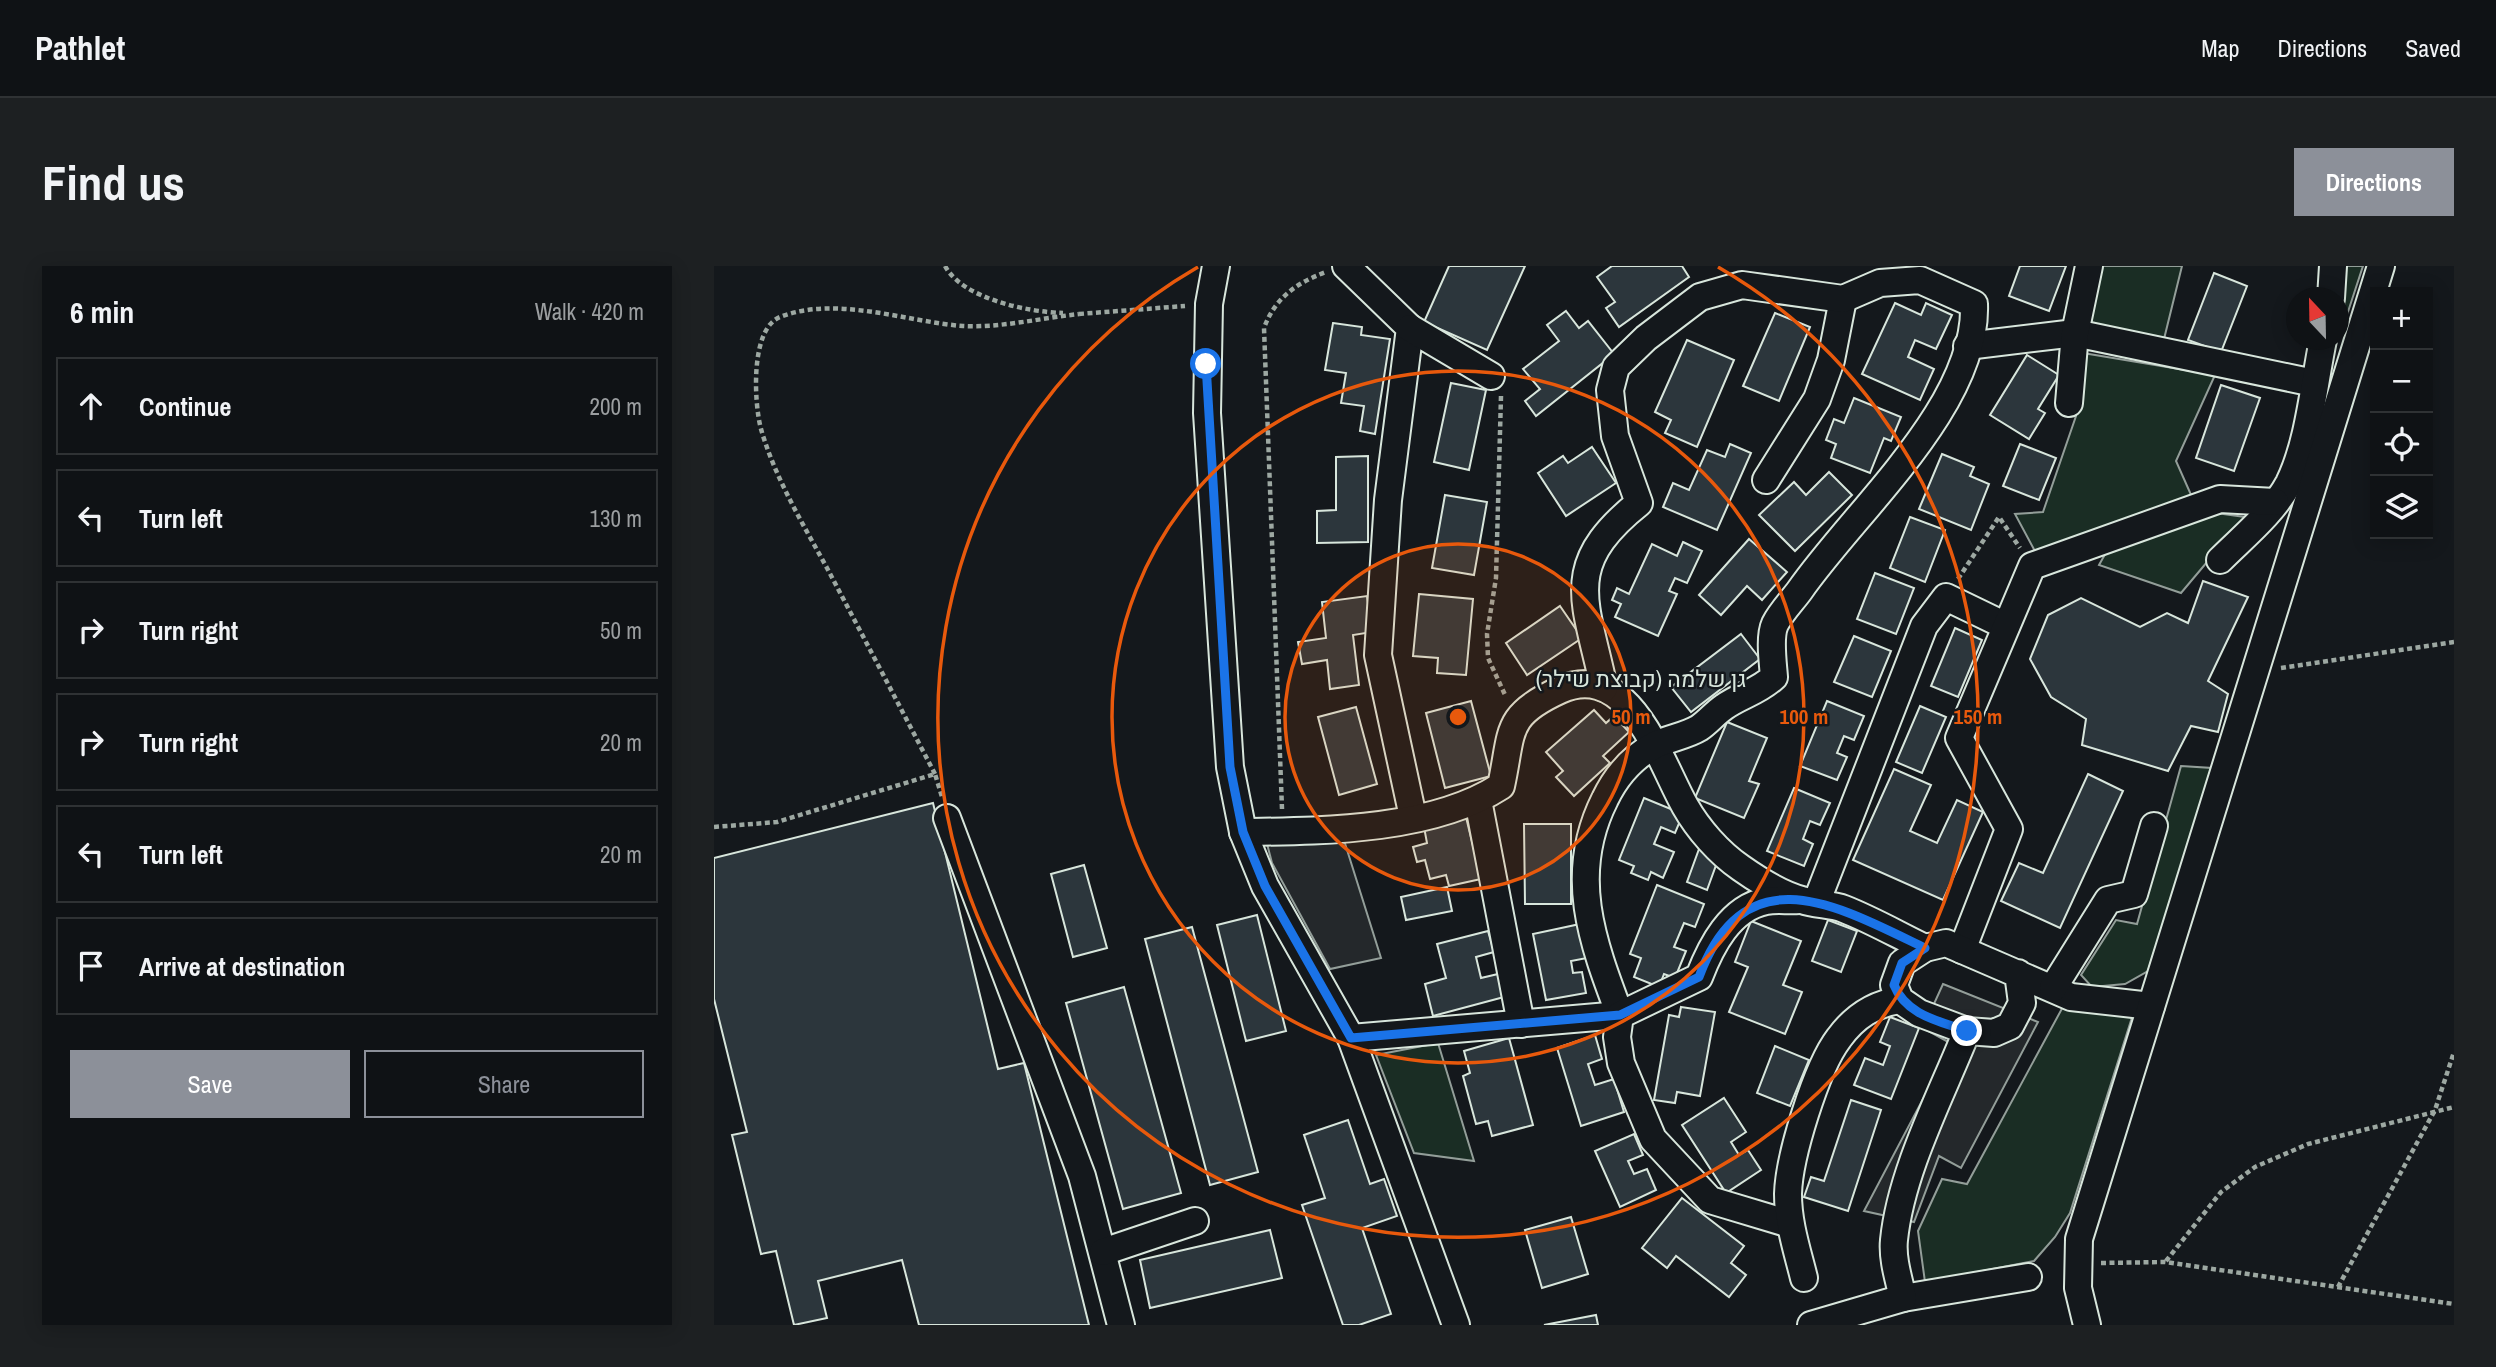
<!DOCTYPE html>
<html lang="en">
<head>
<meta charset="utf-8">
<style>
  body { margin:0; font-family:"Archivo Narrow",Heebo,sans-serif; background:#1d2022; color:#f1f3f6 }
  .controls { position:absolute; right:21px; top:21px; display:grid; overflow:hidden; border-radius:0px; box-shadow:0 4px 18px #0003 }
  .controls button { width:63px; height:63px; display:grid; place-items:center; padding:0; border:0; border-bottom:2px solid #2f3234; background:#0f1215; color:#f1f3f6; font:35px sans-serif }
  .compass { position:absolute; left:1572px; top:21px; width:63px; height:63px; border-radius:50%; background:#0f1215; box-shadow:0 4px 18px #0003; rotate:338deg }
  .stop { position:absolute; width:21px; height:21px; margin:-16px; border:5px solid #1a73e8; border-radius:50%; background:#fff }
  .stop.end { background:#1a73e8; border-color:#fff; box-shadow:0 2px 7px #0008 }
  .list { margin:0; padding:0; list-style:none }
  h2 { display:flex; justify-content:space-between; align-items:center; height:91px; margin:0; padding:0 28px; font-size:30px }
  h2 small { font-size:23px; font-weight:400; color:#9b9ea0 }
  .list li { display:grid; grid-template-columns:46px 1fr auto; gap:21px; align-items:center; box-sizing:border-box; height:98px; margin:0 14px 14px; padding:0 14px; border:2px solid #2f3234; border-radius:0px }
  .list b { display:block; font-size:26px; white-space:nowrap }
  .list em { font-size:23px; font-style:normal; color:#9b9ea0 }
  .actions { display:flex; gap:14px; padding:21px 28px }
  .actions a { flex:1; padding:16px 0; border:2px solid #8c9099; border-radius:0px; text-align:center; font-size:24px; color:#8c9099 }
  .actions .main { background:#8c9099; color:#fff }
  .icon { flex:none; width:38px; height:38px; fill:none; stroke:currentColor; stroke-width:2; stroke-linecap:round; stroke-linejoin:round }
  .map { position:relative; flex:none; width:1740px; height:1059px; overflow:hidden; border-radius:0px }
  header { display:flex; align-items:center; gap:42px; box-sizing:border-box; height:98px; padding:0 35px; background:#0f1215; border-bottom:2px solid #2f3234 }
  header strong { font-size:33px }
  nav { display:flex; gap:38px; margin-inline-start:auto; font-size:24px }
  .intro { display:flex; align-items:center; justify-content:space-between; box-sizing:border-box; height:168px; padding:0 42px }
  h1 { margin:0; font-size:49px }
  .button { padding:18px 32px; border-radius:0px; background:#8c9099; color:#fff; font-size:24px; font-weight:700 }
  main { display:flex; gap:42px; padding:0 42px }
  aside { flex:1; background:#0f1215; border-radius:0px; box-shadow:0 4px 18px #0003 }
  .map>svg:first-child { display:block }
</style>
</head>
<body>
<header>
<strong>Pathlet</strong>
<nav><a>Map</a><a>Directions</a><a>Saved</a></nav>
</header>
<div class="intro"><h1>Find us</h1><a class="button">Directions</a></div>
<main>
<aside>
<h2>6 min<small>Walk · 420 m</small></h2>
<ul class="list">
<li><svg class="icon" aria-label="ahead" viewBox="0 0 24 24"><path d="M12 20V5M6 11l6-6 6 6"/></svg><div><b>Continue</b></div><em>200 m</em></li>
<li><svg class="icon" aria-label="left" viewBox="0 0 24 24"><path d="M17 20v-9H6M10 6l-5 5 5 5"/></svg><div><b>Turn left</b></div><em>130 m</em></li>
<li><svg class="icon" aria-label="right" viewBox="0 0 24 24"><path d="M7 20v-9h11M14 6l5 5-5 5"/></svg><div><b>Turn right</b></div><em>50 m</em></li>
<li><svg class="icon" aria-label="right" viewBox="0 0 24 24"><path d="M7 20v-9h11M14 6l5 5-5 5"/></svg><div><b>Turn right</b></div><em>20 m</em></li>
<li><svg class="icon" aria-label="left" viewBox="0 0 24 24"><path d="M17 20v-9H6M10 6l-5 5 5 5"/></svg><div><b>Turn left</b></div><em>20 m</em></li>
<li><svg class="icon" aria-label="arrive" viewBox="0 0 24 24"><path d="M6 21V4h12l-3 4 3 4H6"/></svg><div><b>Arrive at destination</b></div></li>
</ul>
<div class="actions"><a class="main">Save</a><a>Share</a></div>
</aside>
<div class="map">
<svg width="1740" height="1059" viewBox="0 0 1740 1059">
  <rect width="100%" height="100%" fill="#14181c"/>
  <g fill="#1a2d24" stroke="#939e99" stroke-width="2">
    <path d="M1385,0H1468L1450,73L1371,61Z"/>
    <path d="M1631,0H1649L1630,58Z"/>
    <path d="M1369,87L1501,109L1462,195L1478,231L1323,289L1301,248L1329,246L1362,150Z"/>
    <path d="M1502,247L1531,251L1467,327L1385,299L1394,283Z"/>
    <path d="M1467,500L1498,502L1434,705L1411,718L1378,721L1367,709L1402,654L1423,658Z"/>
    <path d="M1351,737L1420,745L1356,947L1341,971L1320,995L1211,1016L1204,965L1228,913L1253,918Z"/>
    <path d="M724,777L760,895L700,887L662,789Z"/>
  </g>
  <g fill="#24282b" stroke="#939e99" stroke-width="2">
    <path d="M629,571L667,692L616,703L558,597L552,574Z"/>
    <path d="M1229,718L1324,756L1247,902L1225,890L1200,956L1150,945L1238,778L1209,762Z"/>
  </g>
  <g fill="#2c363c" stroke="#d8e6dc" stroke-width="2">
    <path d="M735,0H811L773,84L710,56Z"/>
    <path d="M898,0H968L975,11L905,61L892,42L901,36L883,11Z"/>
    <path d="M1306,0H1352L1335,45L1295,30Z"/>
    <path d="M1500,7L1533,20L1507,86L1474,74Z"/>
    <path d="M1181,37L1207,49L1212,37L1238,49L1222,83L1201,74L1194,91L1220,103L1206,134L1148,108Z"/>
    <path d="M852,45L865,62L874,55L900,88L822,150L811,135L826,123L809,103L845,75L833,59Z"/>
    <path d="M1061,47L1096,61L1065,135L1029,120Z"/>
    <path d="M619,57L648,61L647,69L676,73L661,168L646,165L650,140L627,137L632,107L611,104Z"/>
    <path d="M973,74L1020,94L983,181L951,167L957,154L941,146Z"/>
    <path d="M1313,89L1345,109L1324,143L1331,147L1315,173L1276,149Z"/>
    <path d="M737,117L772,124L755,204L720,196Z"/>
    <path d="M1507,119L1546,132L1520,205L1482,192Z"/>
    <path d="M1140,132L1187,151L1177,175L1170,172L1156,207L1117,192L1122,178L1112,174L1120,153L1130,157Z"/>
    <path d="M1016,178L1037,187L1003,264L949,241L959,217L975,224L993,184L1011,191Z"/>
    <path d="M1306,178L1342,192L1325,234L1289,220Z"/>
    <path d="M878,181L902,217L852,250L824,207L849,190L854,197Z"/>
    <path d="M1228,188L1260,201L1256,210L1275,218L1257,264L1205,243Z"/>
    <path d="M654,190V276L603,277V245L622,244V191Z"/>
    <path d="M1115,206L1138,229L1081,285L1045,249L1080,216L1092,229Z"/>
    <path d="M731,229L773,236L760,309L718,302Z"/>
    <path d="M1196,251L1231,264L1211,316L1176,302Z"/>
    <path d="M1035,273L1073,306L1048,334L1033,320L1007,349L985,329Z"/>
    <path d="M969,276L988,285L973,317L961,312L955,325L963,328L944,370L901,351L907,338L898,334L903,322L915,328L938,278L963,290Z"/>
    <path d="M1161,307L1200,322L1182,368L1143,353Z"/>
    <path d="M1489,315L1534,331L1494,415L1514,428L1504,466L1477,460L1454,505L1368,479L1372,453L1337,431L1316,393L1334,349L1367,332L1426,361L1453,347L1474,357Z"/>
    <path d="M705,328L759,333L752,409L723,407L724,392L699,390Z"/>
    <path d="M653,330L658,366L639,369L645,419L616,423L613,394L588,398L584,376L612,372L608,336Z"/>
    <path d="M846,340L868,372L813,409L792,377Z"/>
    <path d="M1241,362L1268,374L1244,431L1217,420Z"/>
    <path d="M1027,368L1046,393L977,446L957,421Z"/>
    <path d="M1140,370L1177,385L1158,431L1120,416Z"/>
    <path d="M757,435L777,510L731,522L712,447Z"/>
    <path d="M1113,435L1150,450L1140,474L1130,470L1123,487L1133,491L1123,514L1086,500Z"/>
    <path d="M1206,440L1232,451L1208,507L1182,496Z"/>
    <path d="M642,441L663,518L625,529L604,451Z"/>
    <path d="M880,444L892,457L900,450L915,466L889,490L896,497L860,530L842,511L849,505L832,486Z"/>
    <path d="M1013,456L1053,472L1035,515L1045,518L1030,552L981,532Z"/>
    <path d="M1180,503L1217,519L1196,565L1223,577L1243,534L1269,546L1229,634L1139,594Z"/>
    <path d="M1374,508L1409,525L1346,662L1287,635L1305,597L1329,607Z"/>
    <path d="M1080,522L1116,537L1106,559L1096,555L1089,573L1099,578L1090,600L1053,585Z"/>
    <path d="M930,532L969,548L961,567L947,561L940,578L960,586L949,612L937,606L934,614L917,607L920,600L905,594Z"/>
    <path d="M219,537L284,803L310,797L375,1059H205L188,994L104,1015L113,1052L80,1059L62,985L47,988L18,869L33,866L0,733V592Z"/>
    <path d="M752,551L767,613L735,620L732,609L716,613L711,594L703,596L699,581L713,577L710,561Z"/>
    <path d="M810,558H857V638H811Z"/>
    <path d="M985,583L1005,591L993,624L973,616Z"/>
    <path d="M370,599L393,682L359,691L337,608Z"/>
    <path d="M943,619L990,638L981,661L970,657L960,681L972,685L961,712L950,708L945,721L920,711L927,692L916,688Z"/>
    <path d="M733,621L738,645L692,654L687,631Z"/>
    <path d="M543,649L572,765L532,775L503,659Z"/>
    <path d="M1114,654L1143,665L1127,706L1098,695Z"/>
    <path d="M1037,655L1087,675L1069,719L1088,726L1071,768L1015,746L1034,701L1021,696Z"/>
    <path d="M866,658L873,692L857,695L859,707L868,706L872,727L832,734L819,668Z"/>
    <path d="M478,661L544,906L496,919L431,673Z"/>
    <path d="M774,665L780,686L762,691L767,712L784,708L790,731L719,750L711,718L732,712L723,678Z"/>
    <path d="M410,721L467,927L409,943L352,737Z"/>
    <path d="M967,741L1001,746L986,830L963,826L961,837L940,834L955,749L965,751Z"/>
    <path d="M1176,751L1205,762L1177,833L1140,819L1151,792L1169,799L1176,780L1166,776Z"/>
    <path d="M881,769L888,793L874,798L881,819L900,813L910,846L867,860L843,782Z"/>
    <path d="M795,772L819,859L778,870L774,855L762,858L749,810L756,807L750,785Z"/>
    <path d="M1061,780L1095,794L1076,840L1043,827Z"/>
    <path d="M1010,832L1032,866L1017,876L1025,889L1034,884L1047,904L1012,927L968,859Z"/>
    <path d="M1137,834L1167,844L1134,945L1090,931L1097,911L1110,915Z"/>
    <path d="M634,854L656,918L670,913L683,950L648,962L677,1048L645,1059H629L588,939L611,932L590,869Z"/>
    <path d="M920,868L929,889L914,895L920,908L933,903L942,924L906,941L881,885Z"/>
    <path d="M968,932L1030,980L1017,997L1032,1009L1015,1031L962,990L953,1002L928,982Z"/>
    <path d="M857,951L874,1008L828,1022L811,964Z"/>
    <path d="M556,964L568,1012L436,1042L426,994Z"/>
    <path d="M882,1049L884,1059H830Z"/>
  </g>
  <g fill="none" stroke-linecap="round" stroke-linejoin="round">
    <g stroke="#d8e6dc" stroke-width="30">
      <g id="minor">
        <path d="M502,0L495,38L493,147L516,501L529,566L551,620L637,772L742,1059"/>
        <path d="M632,0L696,62L674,234L664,389L699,551"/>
        <path d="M1617,32L1619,0"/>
        <path d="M696,62L777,110"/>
        <path d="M1253,80L1361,67L1600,117"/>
        <path d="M1355,137L1361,67L1375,0"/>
        <path d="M1052,214L1103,133L1117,94L1129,33"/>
        <path d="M1506,294C1530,270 1559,247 1575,217C1595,177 1600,117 1609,74"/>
        <path d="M764,534L807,758"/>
        <path d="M233,552L368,910L407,1059"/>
        <path d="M529,566C609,565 718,565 787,520C799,466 789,450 846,424C916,393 946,496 971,540C984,563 1005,587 1027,602C1044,614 1069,629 1088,634C1102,639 1117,638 1130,643C1158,654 1184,669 1211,682"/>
        <path d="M1102,637L1210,360L1232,331L1292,360"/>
        <path d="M1248,684L1295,563L1245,472L1318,300L1506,233L1561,236"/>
        <path d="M1304,707L1308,737L1296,760L1280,767L1253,765L1205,747L1186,734L1180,719L1188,697L1211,682L1232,677L1357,731L1437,740"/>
        <path d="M1339,722L1394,634L1420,628L1440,560"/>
        <path d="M637,772L906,749C878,675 853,608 891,533C902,510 917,492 941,479C955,472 972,470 985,462C994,456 1001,447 1010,441C1027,429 1044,426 1060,411C1059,397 1055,371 1061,358C1067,346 1078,335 1086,324C1141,245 1264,139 1260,38L1206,14L1166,17L1129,33L1028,19L986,31L932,72L902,101L896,124L901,170L925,237C846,300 872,335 890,422"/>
        <path d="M1076,958L996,934L939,873L907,797L903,771L906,749L985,711C997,680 1016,642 1052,635C1062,633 1075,635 1085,634"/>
        <path d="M389,986L481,955"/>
        <path d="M1090,1012C1083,984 1074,957 1074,928C1075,891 1102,802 1125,772C1141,750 1160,738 1186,734"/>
        <path d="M1189,1032L1314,1011"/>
        <path d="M1097,1059L1189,1032C1185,1014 1178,993 1180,974C1187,905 1227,830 1253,765"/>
        <path d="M1373,1059L1364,1022L1365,973L1667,0"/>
      </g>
    </g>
    <g stroke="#9da8a2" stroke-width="4.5" stroke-dasharray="5 3.5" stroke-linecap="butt">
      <path d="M231,0C249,33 314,46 349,47"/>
      <path d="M365,48L471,40"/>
      <path d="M787,130L782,312L773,368L774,392L792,431"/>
      <path d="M1244,313L1285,251L1306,282"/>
      <path d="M1567,402L1740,376"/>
      <path d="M221,508C185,439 149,370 113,302C89,258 61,212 47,163C40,137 36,63 66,51C122,29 193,56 249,60C286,62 328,52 365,48"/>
      <path d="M568,543L550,62C561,32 582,17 612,6"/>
      <path d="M0,561L63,556L221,508L228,531"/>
      <path d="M1452,995L1507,926L1541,901L1594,878L1740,841"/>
      <path d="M1387,997L1451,996L1740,1038"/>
      <path d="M1624,1021L1721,844L1740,786"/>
    </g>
    <use href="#minor" stroke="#14181c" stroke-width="26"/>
  </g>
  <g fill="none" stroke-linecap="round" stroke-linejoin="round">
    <path stroke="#1a73e8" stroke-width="9" d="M492,98L516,501L529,566L551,620L637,772L906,749L985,711C1031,586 1124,640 1211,682L1188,697L1180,719C1192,749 1225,755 1253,765"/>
  </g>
  <circle cx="744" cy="451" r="173" fill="#e8590c" fill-opacity=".12"/>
  <g fill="none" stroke="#e8590c" stroke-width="3.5">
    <circle cx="744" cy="451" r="173"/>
    <circle cx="744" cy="451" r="346"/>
    <path d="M1004 1A520 520 0 1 1 484 1"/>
  </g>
  <g text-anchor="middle" stroke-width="5" stroke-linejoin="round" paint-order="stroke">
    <g font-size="23" fill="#d8e6dc" stroke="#14181c">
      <text x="927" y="421">גן שלמה (קבוצת שילר)</text>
    </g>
  </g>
  <circle cx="744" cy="451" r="10" fill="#e8590c" stroke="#14181c" stroke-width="3.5"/>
  <g font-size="21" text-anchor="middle" font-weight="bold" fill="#e8590c" stroke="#14181c" stroke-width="5" stroke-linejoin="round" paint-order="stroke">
    <text x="917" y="458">50 m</text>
    <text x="1090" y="458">100 m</text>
    <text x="1264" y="458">150 m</text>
  </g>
</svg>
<div class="controls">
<button>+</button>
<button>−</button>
<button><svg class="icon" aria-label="locate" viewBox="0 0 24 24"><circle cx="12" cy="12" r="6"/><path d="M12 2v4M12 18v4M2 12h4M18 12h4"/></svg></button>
<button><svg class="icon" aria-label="layers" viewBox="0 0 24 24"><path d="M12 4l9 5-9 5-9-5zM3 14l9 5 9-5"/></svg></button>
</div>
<svg class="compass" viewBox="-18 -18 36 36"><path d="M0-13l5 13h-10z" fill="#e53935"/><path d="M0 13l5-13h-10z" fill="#9b9ea0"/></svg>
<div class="stop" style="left:492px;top:98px"></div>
<div class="stop end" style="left:1253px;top:765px"></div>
</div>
</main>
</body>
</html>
